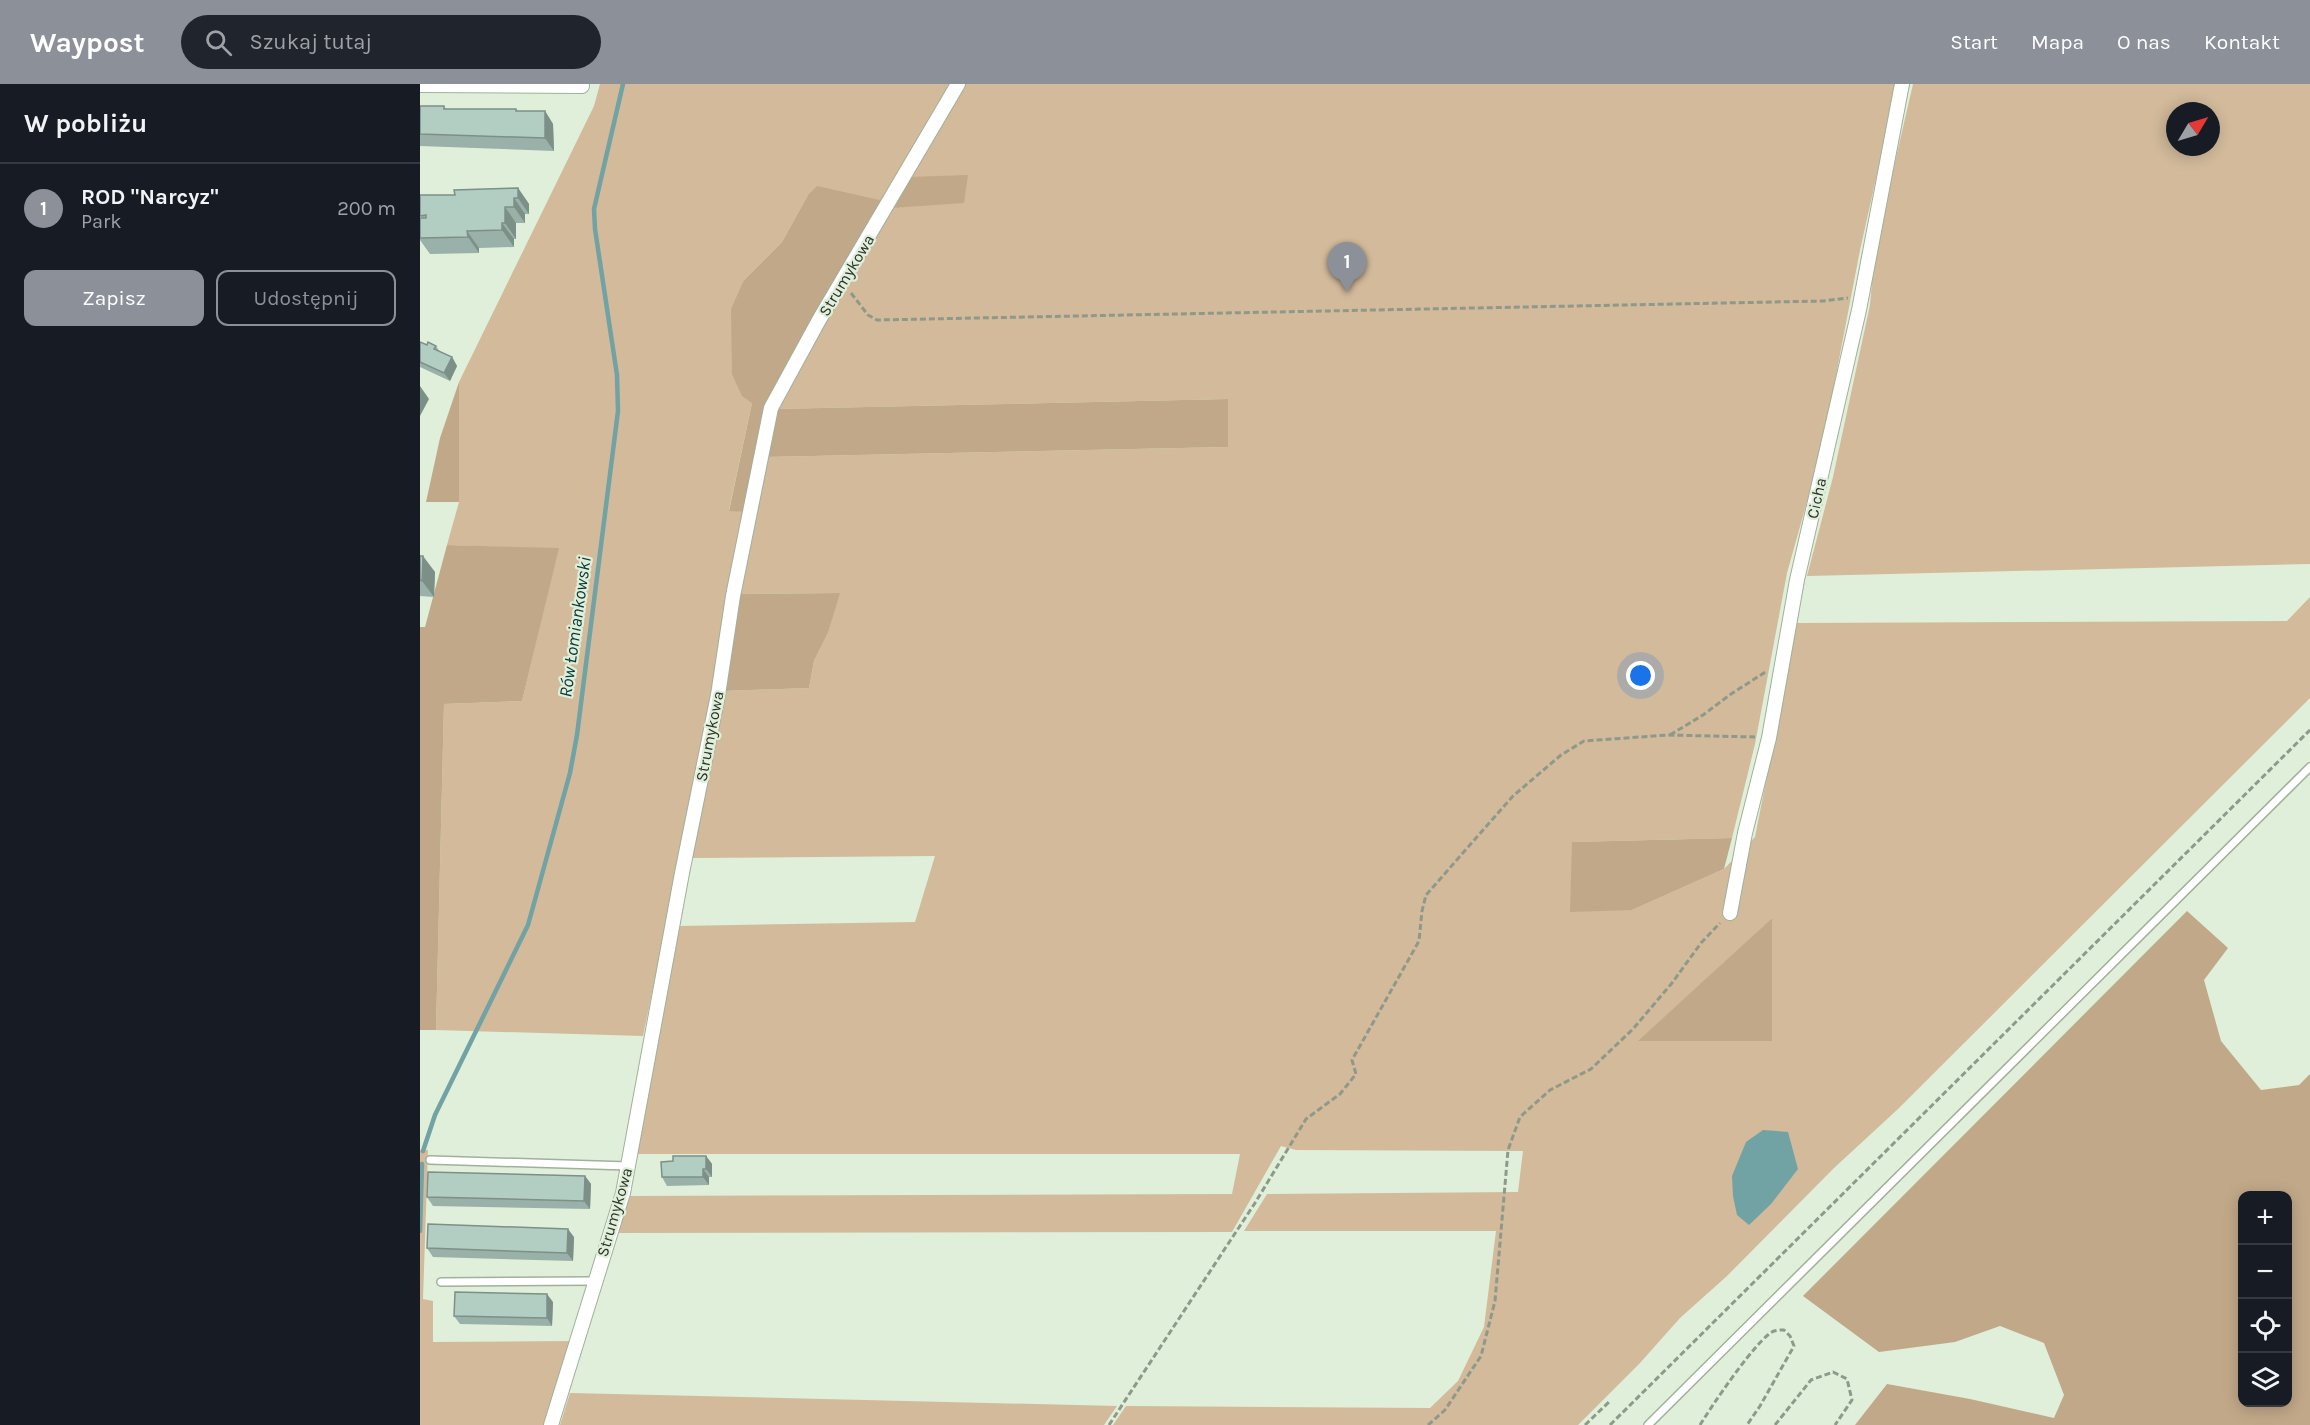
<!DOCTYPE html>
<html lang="pl">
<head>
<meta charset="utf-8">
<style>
  body { margin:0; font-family:Karla,sans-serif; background:#20242c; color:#f1f3f6 }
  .controls { position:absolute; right:18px; bottom:18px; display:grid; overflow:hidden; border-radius:12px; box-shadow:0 3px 15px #0003 }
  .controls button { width:54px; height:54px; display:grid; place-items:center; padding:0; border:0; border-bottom:2px solid #363941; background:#171b24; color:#f1f3f6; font:30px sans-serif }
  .compass { position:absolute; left:1746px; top:18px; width:54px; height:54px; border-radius:50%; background:#171b24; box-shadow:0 3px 15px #0003; rotate:52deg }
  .you { position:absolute; left:1221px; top:592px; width:21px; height:21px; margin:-15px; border:4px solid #fff; border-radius:50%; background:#1a73e8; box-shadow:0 0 0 9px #1a73e833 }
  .badge { display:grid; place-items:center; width:39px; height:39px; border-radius:50%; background:#8c9099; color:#fff; font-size:20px; font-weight:700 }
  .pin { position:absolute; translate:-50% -50px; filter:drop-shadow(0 2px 3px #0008) }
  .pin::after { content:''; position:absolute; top:32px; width:21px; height:18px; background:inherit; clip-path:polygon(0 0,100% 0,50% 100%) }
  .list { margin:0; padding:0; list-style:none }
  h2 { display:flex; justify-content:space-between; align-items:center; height:78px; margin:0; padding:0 24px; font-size:26px }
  h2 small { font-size:20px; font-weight:400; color:#9ea1a6 }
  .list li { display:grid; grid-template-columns:39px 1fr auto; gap:18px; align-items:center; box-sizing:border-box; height:90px; padding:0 24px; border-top:2px solid #363941 }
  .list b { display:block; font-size:22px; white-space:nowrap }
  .list p { margin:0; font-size:20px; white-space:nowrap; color:#9ea1a6 }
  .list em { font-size:20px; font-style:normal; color:#9ea1a6 }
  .actions { display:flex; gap:12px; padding:18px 24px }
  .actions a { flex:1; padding:14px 0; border:2px solid #8c9099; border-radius:12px; text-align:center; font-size:21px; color:#8c9099 }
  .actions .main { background:#8c9099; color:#fff }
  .icon { flex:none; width:33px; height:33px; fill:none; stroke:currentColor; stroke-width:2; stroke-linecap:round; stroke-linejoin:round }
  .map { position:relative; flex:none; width:1890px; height:1341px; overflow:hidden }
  header { display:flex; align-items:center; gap:36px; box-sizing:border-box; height:84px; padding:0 30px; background:#8c9099; color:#fff }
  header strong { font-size:28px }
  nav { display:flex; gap:33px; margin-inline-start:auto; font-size:21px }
  .search { width:420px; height:54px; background:#20242c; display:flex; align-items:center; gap:15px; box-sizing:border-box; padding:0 21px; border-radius:33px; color:#9ea1a6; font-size:22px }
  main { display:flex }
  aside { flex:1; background:#171b24 }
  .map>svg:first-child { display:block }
</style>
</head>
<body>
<header>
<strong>Waypost</strong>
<div class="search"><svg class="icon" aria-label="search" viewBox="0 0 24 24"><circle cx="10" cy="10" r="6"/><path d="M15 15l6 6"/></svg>Szukaj tutaj</div>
<nav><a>Start</a><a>Mapa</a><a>O nas</a><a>Kontakt</a></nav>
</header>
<main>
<aside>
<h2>W pobliżu<small></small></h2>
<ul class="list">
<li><span class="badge">1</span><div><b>ROD &quot;Narcyz&quot;</b><p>Park</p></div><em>200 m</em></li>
</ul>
<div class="actions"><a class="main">Zapisz</a><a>Udostępnij</a></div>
</aside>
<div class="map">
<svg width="1890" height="1341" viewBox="0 0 1890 1341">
  <rect width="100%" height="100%" fill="#dfefd9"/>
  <g fill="#d2ba9b" fill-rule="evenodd">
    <path d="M180,0H533L464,117L388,111L362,158L324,196L332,319L309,426L326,428L278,686L223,952L16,946L24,620L102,617L138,465L27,461L39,418V298L174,22Z"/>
    <path d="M543,0H1477L1440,166L1402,364L1367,489L1335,660L1312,754L1153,758L1212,826L1304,785L1335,753L1377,539L1867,537L1890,513V614L1478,1025L1414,1084L1307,1192L1260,1234L1220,1279L1158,1341H693L706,1322L1010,1324L1038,1297L1064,1243L1076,1147H824L847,1110L1098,1108L1103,1067L876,1066L861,1062L812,1148L197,1149L209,1112L812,1110L820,1070H215L258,842L495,838L515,772L270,774L304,607L389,604L394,577L408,549L419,509L320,510L346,373L808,363V315L355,325ZM1352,834V956L1219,957Z"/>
    <path d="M1493,0H1890V480L1387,492L1413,393L1450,221L1455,165ZM1755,27H1791V63H1755Z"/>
    <path d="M0,1066H8L3,1215L13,1217V1258L152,1257L124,1341H0Z"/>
    <path d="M150,1309L697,1322L684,1341H140Z"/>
  </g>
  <g fill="#c1a889" fill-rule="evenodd">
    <path d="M548,91L544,119L471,124L488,93Z"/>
    <path d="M397,102L464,117L346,321L326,428L309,427L332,319L322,312L312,290L311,225L324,196L362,158L388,111Z"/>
    <path d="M39,298V418H6L20,354Z"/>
    <path d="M808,315V363L346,373L355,325Z"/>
    <path d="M27,461L139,464L102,617L24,620L16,946H0V543H5Z"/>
    <path d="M420,509L408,549L394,577L389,604L304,607L320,510Z"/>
    <path d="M1312,754L1304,785L1212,826L1150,828L1152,758Z"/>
    <path d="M1767,827L1808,864L1784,896L1801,957L1841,1006L1879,1001L1890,990V1341H1435L1467,1300L1550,1315L1634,1334L1644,1311L1624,1259L1580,1242L1535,1258L1459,1268L1383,1212ZM1822,1112H1868V1318H1822Z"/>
    <path d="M1352,834V957H1218Z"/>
  </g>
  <path fill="#71a2a4" d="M1343,1046L1368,1048L1378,1085L1351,1120L1329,1141L1317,1131L1313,1112L1312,1092L1326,1058Z"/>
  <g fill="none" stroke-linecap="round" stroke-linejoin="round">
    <g stroke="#71a2a4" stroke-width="4.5">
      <path d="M3,1067L15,1031L108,841L150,689L157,651L198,327L197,291L175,145L174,125L203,0"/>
      <path d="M0,1147L2,1080"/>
    </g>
    <g stroke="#a1b09b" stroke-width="10">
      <g id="lane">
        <path d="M10,1076L208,1082"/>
        <path d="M21,1198L174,1197"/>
        <path d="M1228,1341L1890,683"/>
      </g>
    </g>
    <g stroke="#a1b09b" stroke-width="16">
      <g id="street">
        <path d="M0,1L162,2"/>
        <path d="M1310,829L1325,749L1349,654L1377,496L1439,226L1482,0"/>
        <path d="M131,1341L203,1109L262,789L298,611L313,512L351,324L399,236L538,0"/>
      </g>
    </g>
    <g stroke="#8e998a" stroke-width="3" stroke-dasharray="6 3" stroke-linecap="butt">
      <path d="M431,209L448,231L457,236L1403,217L1428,214"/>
      <path d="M1250,651L1283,631L1311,610L1347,587"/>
      <path d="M689,1341L835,1119L886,1035L920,1010L936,990L932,976L999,857L1002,827L1006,811L1093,712L1141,671L1164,657L1248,651L1335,653"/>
      <path d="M1008,1341L1025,1326L1061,1272L1075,1217L1088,1066L1100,1033L1130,1006L1171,985L1213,945L1252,899L1281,859L1300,839"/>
      <path d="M1165,1341L1190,1317"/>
      <path d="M1190,1341L1890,646"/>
      <path d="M1280,1341C1291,1323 1338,1253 1354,1247C1357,1246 1361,1246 1364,1246L1370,1252L1374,1262L1340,1322L1327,1341"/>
      <path d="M1355,1341L1391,1296L1413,1288L1427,1295L1432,1316L1415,1341"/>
    </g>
    <use href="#lane" stroke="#fff" stroke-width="7"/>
    <use href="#street" stroke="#fff" stroke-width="14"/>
  </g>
  <g fill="#99b1a8">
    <path d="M0,22H24L26,25H96L98,27H125L133,40L134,67L0,62Z"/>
    <path d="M98,104L109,120V130H105V139H96V155H94V163L59,164V169L10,170L0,156V134H2L0,132L35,111Z"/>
    <path d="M0,258L7,261L16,262L20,268L32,273L37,282L30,297L0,283Z"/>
    <path d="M0,472L15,488L14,513L0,512Z"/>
    <path d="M286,1072L292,1080V1093H289V1101L247,1102L242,1093L253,1077Z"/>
    <path d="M165,1092L171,1100L170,1125L13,1122L7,1113Z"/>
    <path d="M154,1153L153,1177L13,1173L7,1164Z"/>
    <path d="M133,1218L132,1242L40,1240L34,1232Z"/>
  </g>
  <g fill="#7d9088">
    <path d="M125,27L133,40L134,67L125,54Z"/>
    <path d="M98,104L109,120V130L98,114Z"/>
    <path d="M94,114L105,130V139L94,123Z"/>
    <path d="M85,123L96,139V155L85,139Z"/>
    <path d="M82,139L94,155V163L82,146Z"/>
    <path d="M47,147L59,164V169L48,153Z"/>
    <path d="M32,273L37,282L30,297L24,289Z"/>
    <path d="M0,302L9,315L0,332Z"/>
    <path d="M3,472L15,488L14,513L2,497Z"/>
    <path d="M286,1072L292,1080V1093L286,1085Z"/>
    <path d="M283,1085L289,1093V1101L283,1093Z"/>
    <path d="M165,1092L171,1100L170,1125L164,1117Z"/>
    <path d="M148,1145L154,1153L153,1177L147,1169Z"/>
    <path d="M127,1210L133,1218L132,1242L127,1234Z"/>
  </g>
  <g fill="#b2cec3" stroke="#7d9088" stroke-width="1.5">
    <path d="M0,22H24V25H96V27H125V54L0,50Z"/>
    <path d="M98,104V114H94V123H85V139H82V146L47,147L48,153L0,154V134H6V131L0,132V111H35L34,106Z"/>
    <path d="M0,258L7,261L8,258L16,262L14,265L32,273L24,289L0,278Z"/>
    <path d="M0,472H3L2,497L0,496Z"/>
    <path d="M253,1072H286V1085H283V1093H242L241,1078L253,1077Z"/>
    <path d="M8,1088L165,1092L164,1117L7,1113Z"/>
    <path d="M8,1140L148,1145L147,1169L7,1164Z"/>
    <path d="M35,1208L127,1210V1234L34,1232Z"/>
  </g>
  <g text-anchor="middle" stroke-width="4.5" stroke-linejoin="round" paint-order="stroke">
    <g font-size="16" fill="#2c322a" stroke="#dfefd9">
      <text transform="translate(426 191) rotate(-59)" y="6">Strumykowa</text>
      <text transform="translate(1396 414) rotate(-77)" y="6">Cicha</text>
      <text transform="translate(289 652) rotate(-79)" y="6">Strumykowa</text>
      <text transform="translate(194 1128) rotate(-74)" y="6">Strumykowa</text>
    </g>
    <g font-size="18" font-style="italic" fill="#07383b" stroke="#dfefd9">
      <text transform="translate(155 543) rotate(-82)" y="6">Rów Łomiankowski</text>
    </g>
  </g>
</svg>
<div class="controls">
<button>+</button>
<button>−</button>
<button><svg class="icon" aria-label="locate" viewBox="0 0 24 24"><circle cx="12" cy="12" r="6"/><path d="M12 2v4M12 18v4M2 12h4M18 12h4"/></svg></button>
<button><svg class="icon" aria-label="layers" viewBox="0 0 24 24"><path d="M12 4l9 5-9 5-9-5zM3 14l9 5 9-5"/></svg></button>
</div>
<svg class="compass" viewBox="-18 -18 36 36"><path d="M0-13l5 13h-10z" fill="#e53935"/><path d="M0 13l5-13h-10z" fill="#9ea1a6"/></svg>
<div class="you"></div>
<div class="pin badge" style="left:927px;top:208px">1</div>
</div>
</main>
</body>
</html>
